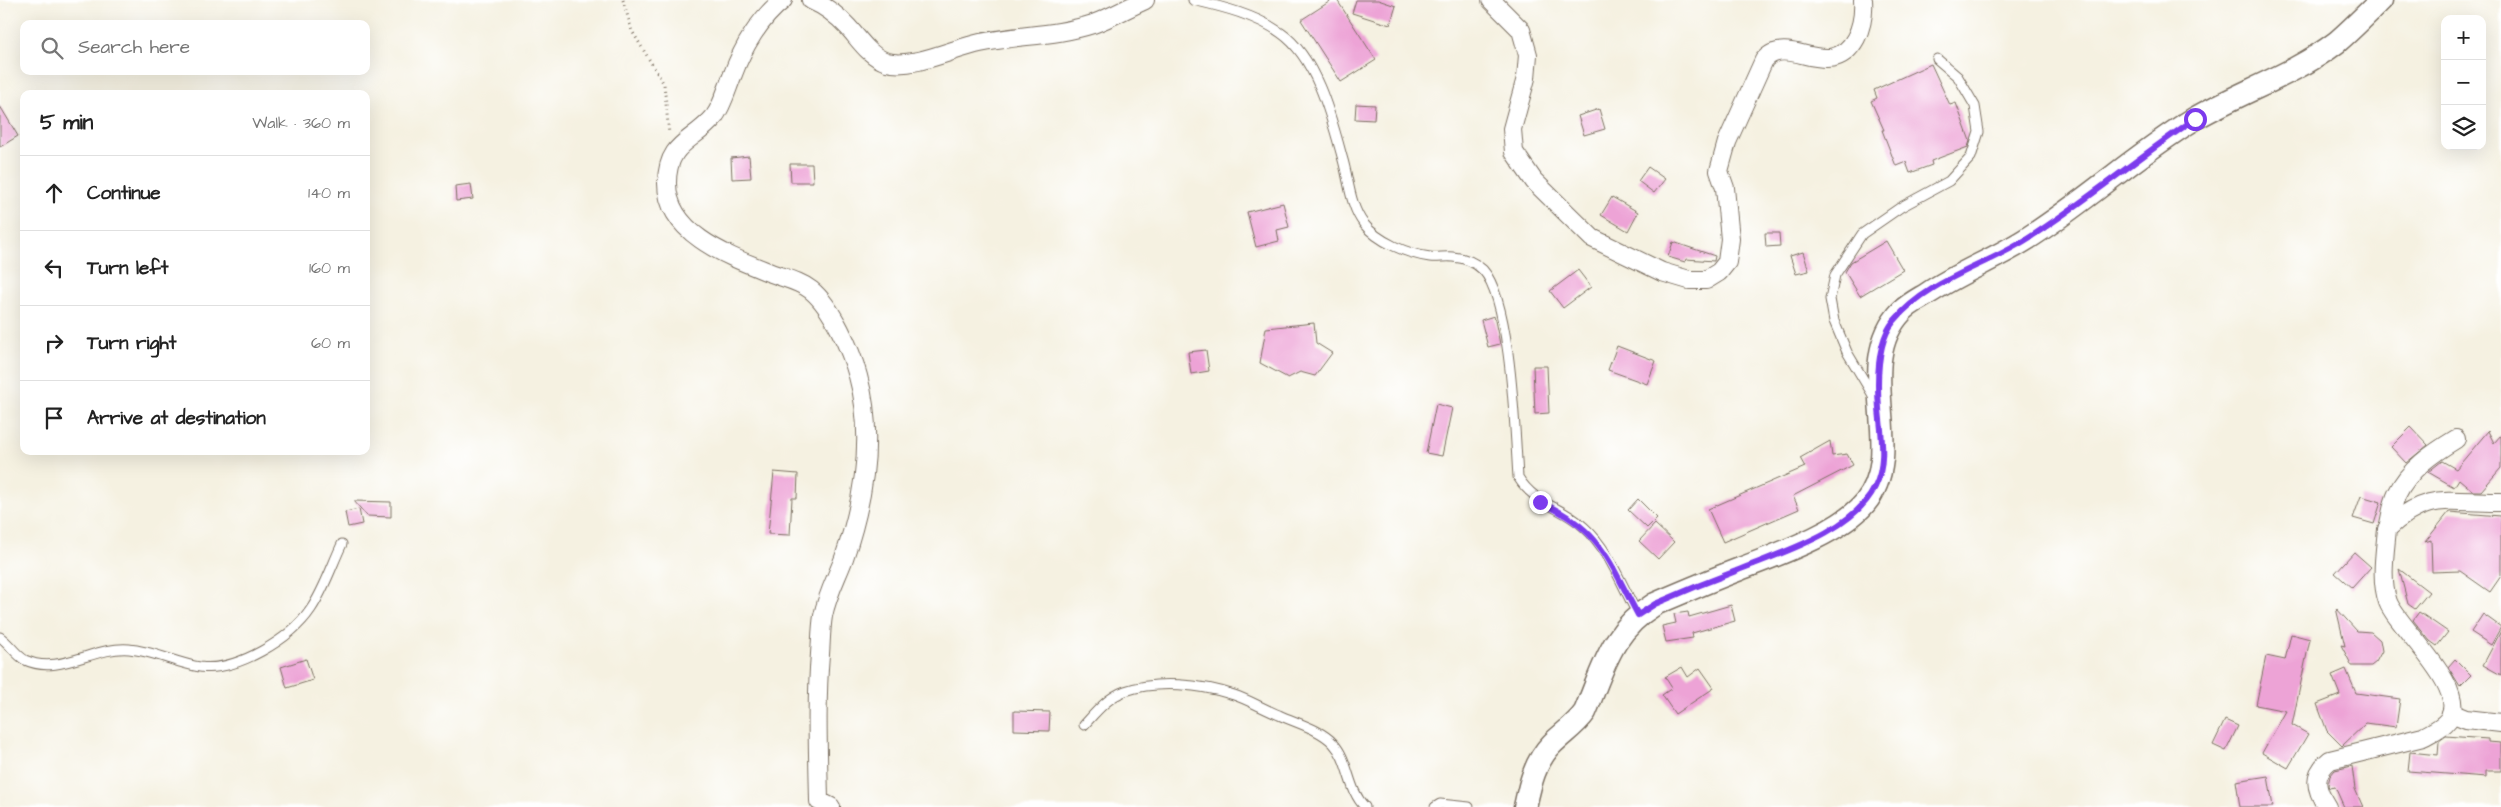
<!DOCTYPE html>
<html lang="en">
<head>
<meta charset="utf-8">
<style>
  body { margin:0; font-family:"Architects Daughter",sans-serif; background:#f6f6f6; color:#222 }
  .controls { position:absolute; right:15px; top:15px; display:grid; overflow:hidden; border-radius:10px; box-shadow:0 5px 20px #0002 }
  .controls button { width:45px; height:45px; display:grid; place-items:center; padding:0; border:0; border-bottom:1px solid #e0e0e0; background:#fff; color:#222; font:25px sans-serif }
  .stop { position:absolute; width:15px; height:15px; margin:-11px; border:4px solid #7c3aed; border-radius:50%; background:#fff }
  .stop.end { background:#7c3aed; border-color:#fff; box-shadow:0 1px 5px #0008 }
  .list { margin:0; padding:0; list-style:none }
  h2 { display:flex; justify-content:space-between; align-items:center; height:65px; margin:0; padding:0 20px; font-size:21px }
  h2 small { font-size:16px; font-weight:400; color:#767676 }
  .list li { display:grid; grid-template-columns:32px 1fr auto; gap:15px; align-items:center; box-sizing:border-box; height:75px; padding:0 20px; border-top:1px solid #e0e0e0 }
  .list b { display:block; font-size:19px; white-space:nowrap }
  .list em { font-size:16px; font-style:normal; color:#767676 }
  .icon { flex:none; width:28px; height:28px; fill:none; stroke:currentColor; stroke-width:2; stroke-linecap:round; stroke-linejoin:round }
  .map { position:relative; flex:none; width:2501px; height:807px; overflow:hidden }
  .search { position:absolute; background:#fff; box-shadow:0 5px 20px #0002; left:20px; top:20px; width:350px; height:55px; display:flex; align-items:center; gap:12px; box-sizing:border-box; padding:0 18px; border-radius:10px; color:#767676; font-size:19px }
  .panel { position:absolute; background:#fff; box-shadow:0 5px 20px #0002; left:20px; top:90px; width:350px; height:365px; border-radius:10px }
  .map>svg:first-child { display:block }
</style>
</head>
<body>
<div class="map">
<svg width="2501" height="807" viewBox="0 0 2501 807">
  <rect width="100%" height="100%" fill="#fff"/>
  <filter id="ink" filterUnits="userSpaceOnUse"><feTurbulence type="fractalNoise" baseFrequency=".02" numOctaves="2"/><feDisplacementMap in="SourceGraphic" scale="10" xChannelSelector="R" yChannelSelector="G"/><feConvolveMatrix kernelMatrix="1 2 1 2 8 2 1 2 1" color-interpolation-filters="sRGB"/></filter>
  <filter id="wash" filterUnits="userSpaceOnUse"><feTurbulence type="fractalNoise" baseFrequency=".0096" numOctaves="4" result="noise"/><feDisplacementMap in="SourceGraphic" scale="20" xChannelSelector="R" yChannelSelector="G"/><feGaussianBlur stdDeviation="1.12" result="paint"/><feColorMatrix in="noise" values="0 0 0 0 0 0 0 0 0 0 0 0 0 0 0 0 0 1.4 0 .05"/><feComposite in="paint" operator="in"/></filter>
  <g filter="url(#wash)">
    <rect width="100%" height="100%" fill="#f5f1e1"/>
    <g id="blocks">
      <g fill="#eda3d6">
        <path d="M1332,0H1337L1376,60L1341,82L1301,20Z"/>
        <path d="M1356,0H1378L1396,6L1390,25L1352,13Z"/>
        <path d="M1931,64L1950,105L1956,103L1970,141L1968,147L1931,161L1932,165L1910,173L1906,162L1896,166L1882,130H1884L1871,101L1877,98L1874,90Z"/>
        <path d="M1356,104L1375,105L1374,120L1355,119Z"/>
        <path d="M0,106L18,136L0,147Z"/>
        <path d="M1599,109L1605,129L1584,135L1578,116Z"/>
        <path d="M749,156L751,178L732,179L731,158Z"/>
        <path d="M790,164H812L813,182H791Z"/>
        <path d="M1648,167L1665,179L1654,193L1638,181Z"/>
        <path d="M471,184L473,199L456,201L455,186Z"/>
        <path d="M1612,197L1638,212L1628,231L1601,215Z"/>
        <path d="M1283,203L1289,227L1277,230L1279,241L1256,247L1247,212Z"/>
        <path d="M1765,233H1779L1780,246L1766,247Z"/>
        <path d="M1886,241L1903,270L1860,296L1845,272L1851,262Z"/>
        <path d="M1673,242L1715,256L1714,261L1686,259L1685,262L1668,257Z"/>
        <path d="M1803,252L1809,271L1796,274L1790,256Z"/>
        <path d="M1578,270L1591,287L1563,308L1550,291Z"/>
        <path d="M1494,316L1500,344L1488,347L1481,320Z"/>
        <path d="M1314,323L1316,343L1332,353L1315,376L1300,372L1288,378L1260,363L1266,328Z"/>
        <path d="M1617,346L1656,361L1647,384L1608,370Z"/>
        <path d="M1206,350L1209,371L1191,374L1188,352Z"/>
        <path d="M1533,366H1547L1549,413L1535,414Z"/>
        <path d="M1436,404L1452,408L1442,456L1426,453Z"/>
        <path d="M2411,427L2428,445L2406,463L2391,447Z"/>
        <path d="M2488,431L2494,443L2501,435V468L2481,491H2473L2459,479L2454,487L2428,472L2442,461L2456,469Z"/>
        <path d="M1830,441L1832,456L1847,454L1853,465L1793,496L1799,509L1723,542L1708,509L1805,467L1800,458Z"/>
        <path d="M774,472L798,474L797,498H792L790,535L768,534Z"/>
        <path d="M2361,496L2381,502L2374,524L2353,518Z"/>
        <path d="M1638,499L1657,518L1647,528L1628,510Z"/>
        <path d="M354,501L391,502V517L367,516Z"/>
        <path d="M359,509L362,524L348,527L345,512Z"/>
        <path d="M2449,512L2501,516V576L2490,592L2460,571L2432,572L2431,540L2425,542Z"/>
        <path d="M1655,524L1674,542L1658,559L1639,541Z"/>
        <path d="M2354,552L2371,567L2352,588L2335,573Z"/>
        <path d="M2399,569L2429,592L2415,609L2408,604Z"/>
        <path d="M1731,605L1735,621L1692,633L1693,638L1666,642L1662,626L1676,623L1674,614L1688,612L1689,617Z"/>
        <path d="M2336,608L2357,631L2371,632L2380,640L2382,651L2376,662L2371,666H2352L2341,645L2345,646Z"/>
        <path d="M2419,612L2448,632L2437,646L2430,641L2413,620Z"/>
        <path d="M2483,614L2501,627L2491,645L2471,632Z"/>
        <path d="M2501,631V675L2483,665Z"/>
        <path d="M2291,634L2310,639L2292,725L2308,734L2288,768L2262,753L2286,711L2256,705L2266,656L2285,660Z"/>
        <path d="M306,659L313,680L287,688L281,667Z"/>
        <path d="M2455,659L2471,675L2460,686L2448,667Z"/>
        <path d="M1682,667L1688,677L1700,668L1714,688L1675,714L1662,695L1672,688L1665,677Z"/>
        <path d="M2346,669L2356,693L2400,699L2396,727L2366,723L2342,746L2327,731L2317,704L2340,695L2332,675Z"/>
        <path d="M1014,711L1050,712L1049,731L1014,730Z"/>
        <path d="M2225,720L2238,726L2226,751L2213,745Z"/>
        <path d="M2446,736L2488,739V742L2501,743V771H2486V777L2408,771L2410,752L2438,755L2439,741Z"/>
        <path d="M2352,766L2355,789L2363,807H2344L2335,787L2329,788L2328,785L2330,776L2335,770Z"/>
        <path d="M2268,776L2273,807H2240L2236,781Z"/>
      </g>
    </g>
  </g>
  <g filter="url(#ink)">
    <use href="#blocks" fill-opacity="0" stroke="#7c7062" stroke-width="1"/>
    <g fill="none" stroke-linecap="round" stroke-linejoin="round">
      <g stroke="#7c7062" stroke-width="11">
        <g id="service">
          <path d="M1193,0C1223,7 1256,15 1281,33C1317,58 1332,120 1343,160C1349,181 1350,206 1364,224C1378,242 1408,254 1430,257C1438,258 1445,256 1453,257C1464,258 1475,262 1483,270C1511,300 1515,433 1518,477C1535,505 1561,506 1584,527C1609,549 1622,586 1638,615"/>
          <path d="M1874,397L1847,352L1834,321L1830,299L1835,275L1862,234L1901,207L1949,181L1971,157L1979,132L1975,106L1958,77L1937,59"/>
          <path d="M0,637C9,643 16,655 25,660C59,676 94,646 129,649C153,651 176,663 200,667C236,672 291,639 311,609C324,590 332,565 342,544"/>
          <path d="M1084,725C1096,712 1108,697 1125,691C1157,680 1201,684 1234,695C1249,700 1264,709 1279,715C1296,723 1320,729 1333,743C1350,761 1347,789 1365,807"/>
          <path d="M1435,807L1440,804L1469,807"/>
        </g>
      </g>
      <g stroke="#7c7062" stroke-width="20">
        <g id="minor">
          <path d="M783,0C760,18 743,47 733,74C727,88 723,105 714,117C693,142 667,142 667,183C667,235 731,257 771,273C784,278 800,281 811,290C832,307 851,350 858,376C875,437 864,500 844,558C837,577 827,595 823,616C821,628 821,641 820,654C816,703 818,751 819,801L831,807"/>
          <path d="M811,0C825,6 837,15 848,27C859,39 870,57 887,62C913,69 955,48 980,43C1017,35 1056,36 1093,24C1110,18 1127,8 1145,0"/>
          <path d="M1491,0L1521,30L1528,55L1526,78L1512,129L1514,152L1534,181L1592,238L1662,272L1689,280H1706L1719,272L1727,262L1730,239L1725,188L1719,171L1727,142L1764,60C1767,57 1770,54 1774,53C1797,43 1834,79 1856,38C1862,26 1864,14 1863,0"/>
          <path d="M2388,528C2391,517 2392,504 2397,494C2409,469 2433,453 2456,439"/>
          <path d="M2451,713L2466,719L2501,723"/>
          <path d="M2327,807C2315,788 2312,775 2330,760L2423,737C2432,732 2442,728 2448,720C2471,689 2398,628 2388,602C2380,580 2385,552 2387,529C2428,490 2450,503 2501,502"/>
        </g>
      </g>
      <g stroke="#7c7062" stroke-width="25">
        <path id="tertiary" d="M1525,807C1530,784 1535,761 1552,744C1563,733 1576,725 1585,712C1604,667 1611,631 1655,604C1683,592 1711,580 1740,569C1776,555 1840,533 1865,503C1909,450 1850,365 1902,311C1909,304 1919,299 1927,294C1958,273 1993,260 2025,240C2084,203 2135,155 2194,119C2240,92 2294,75 2337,42C2352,29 2367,14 2381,0"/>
      </g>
      <path stroke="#7c7062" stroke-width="3" stroke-dasharray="1 4" stroke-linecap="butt" d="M623,0L632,31L664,84L669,134"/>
      <use href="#service" stroke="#fff" stroke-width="9"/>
      <use href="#minor" stroke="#fff" stroke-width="18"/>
      <use href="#tertiary" stroke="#fff" stroke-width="22"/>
    </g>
  </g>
  <g fill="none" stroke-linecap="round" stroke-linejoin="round" filter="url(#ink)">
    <path stroke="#7c3aed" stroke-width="6" d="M1540,502C1601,529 1608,560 1638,615L1655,604C1682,592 1709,581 1736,571C1780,553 1853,532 1875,487C1887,463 1881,434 1879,409C1877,383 1876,342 1894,321C1927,281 1982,267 2024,241C2083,204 2137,158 2195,119"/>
  </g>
</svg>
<div class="controls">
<button>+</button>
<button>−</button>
<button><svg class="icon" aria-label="layers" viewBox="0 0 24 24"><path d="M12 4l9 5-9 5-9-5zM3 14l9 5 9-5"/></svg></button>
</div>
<div class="stop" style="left:2195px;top:119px"></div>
<div class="stop end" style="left:1540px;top:502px"></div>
<div class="search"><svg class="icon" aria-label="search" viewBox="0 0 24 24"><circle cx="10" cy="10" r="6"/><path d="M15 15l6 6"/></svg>Search here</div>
<section class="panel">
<h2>5 min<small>Walk · 360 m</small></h2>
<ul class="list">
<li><svg class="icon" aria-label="ahead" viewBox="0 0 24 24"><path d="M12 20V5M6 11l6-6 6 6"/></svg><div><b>Continue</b></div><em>140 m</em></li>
<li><svg class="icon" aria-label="left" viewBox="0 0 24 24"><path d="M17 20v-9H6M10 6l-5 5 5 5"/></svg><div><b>Turn left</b></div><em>160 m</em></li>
<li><svg class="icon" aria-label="right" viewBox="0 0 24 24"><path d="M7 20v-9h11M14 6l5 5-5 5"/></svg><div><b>Turn right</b></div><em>60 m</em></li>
<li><svg class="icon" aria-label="arrive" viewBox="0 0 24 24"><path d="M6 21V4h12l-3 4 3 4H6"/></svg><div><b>Arrive at destination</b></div></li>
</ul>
</section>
</div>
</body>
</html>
